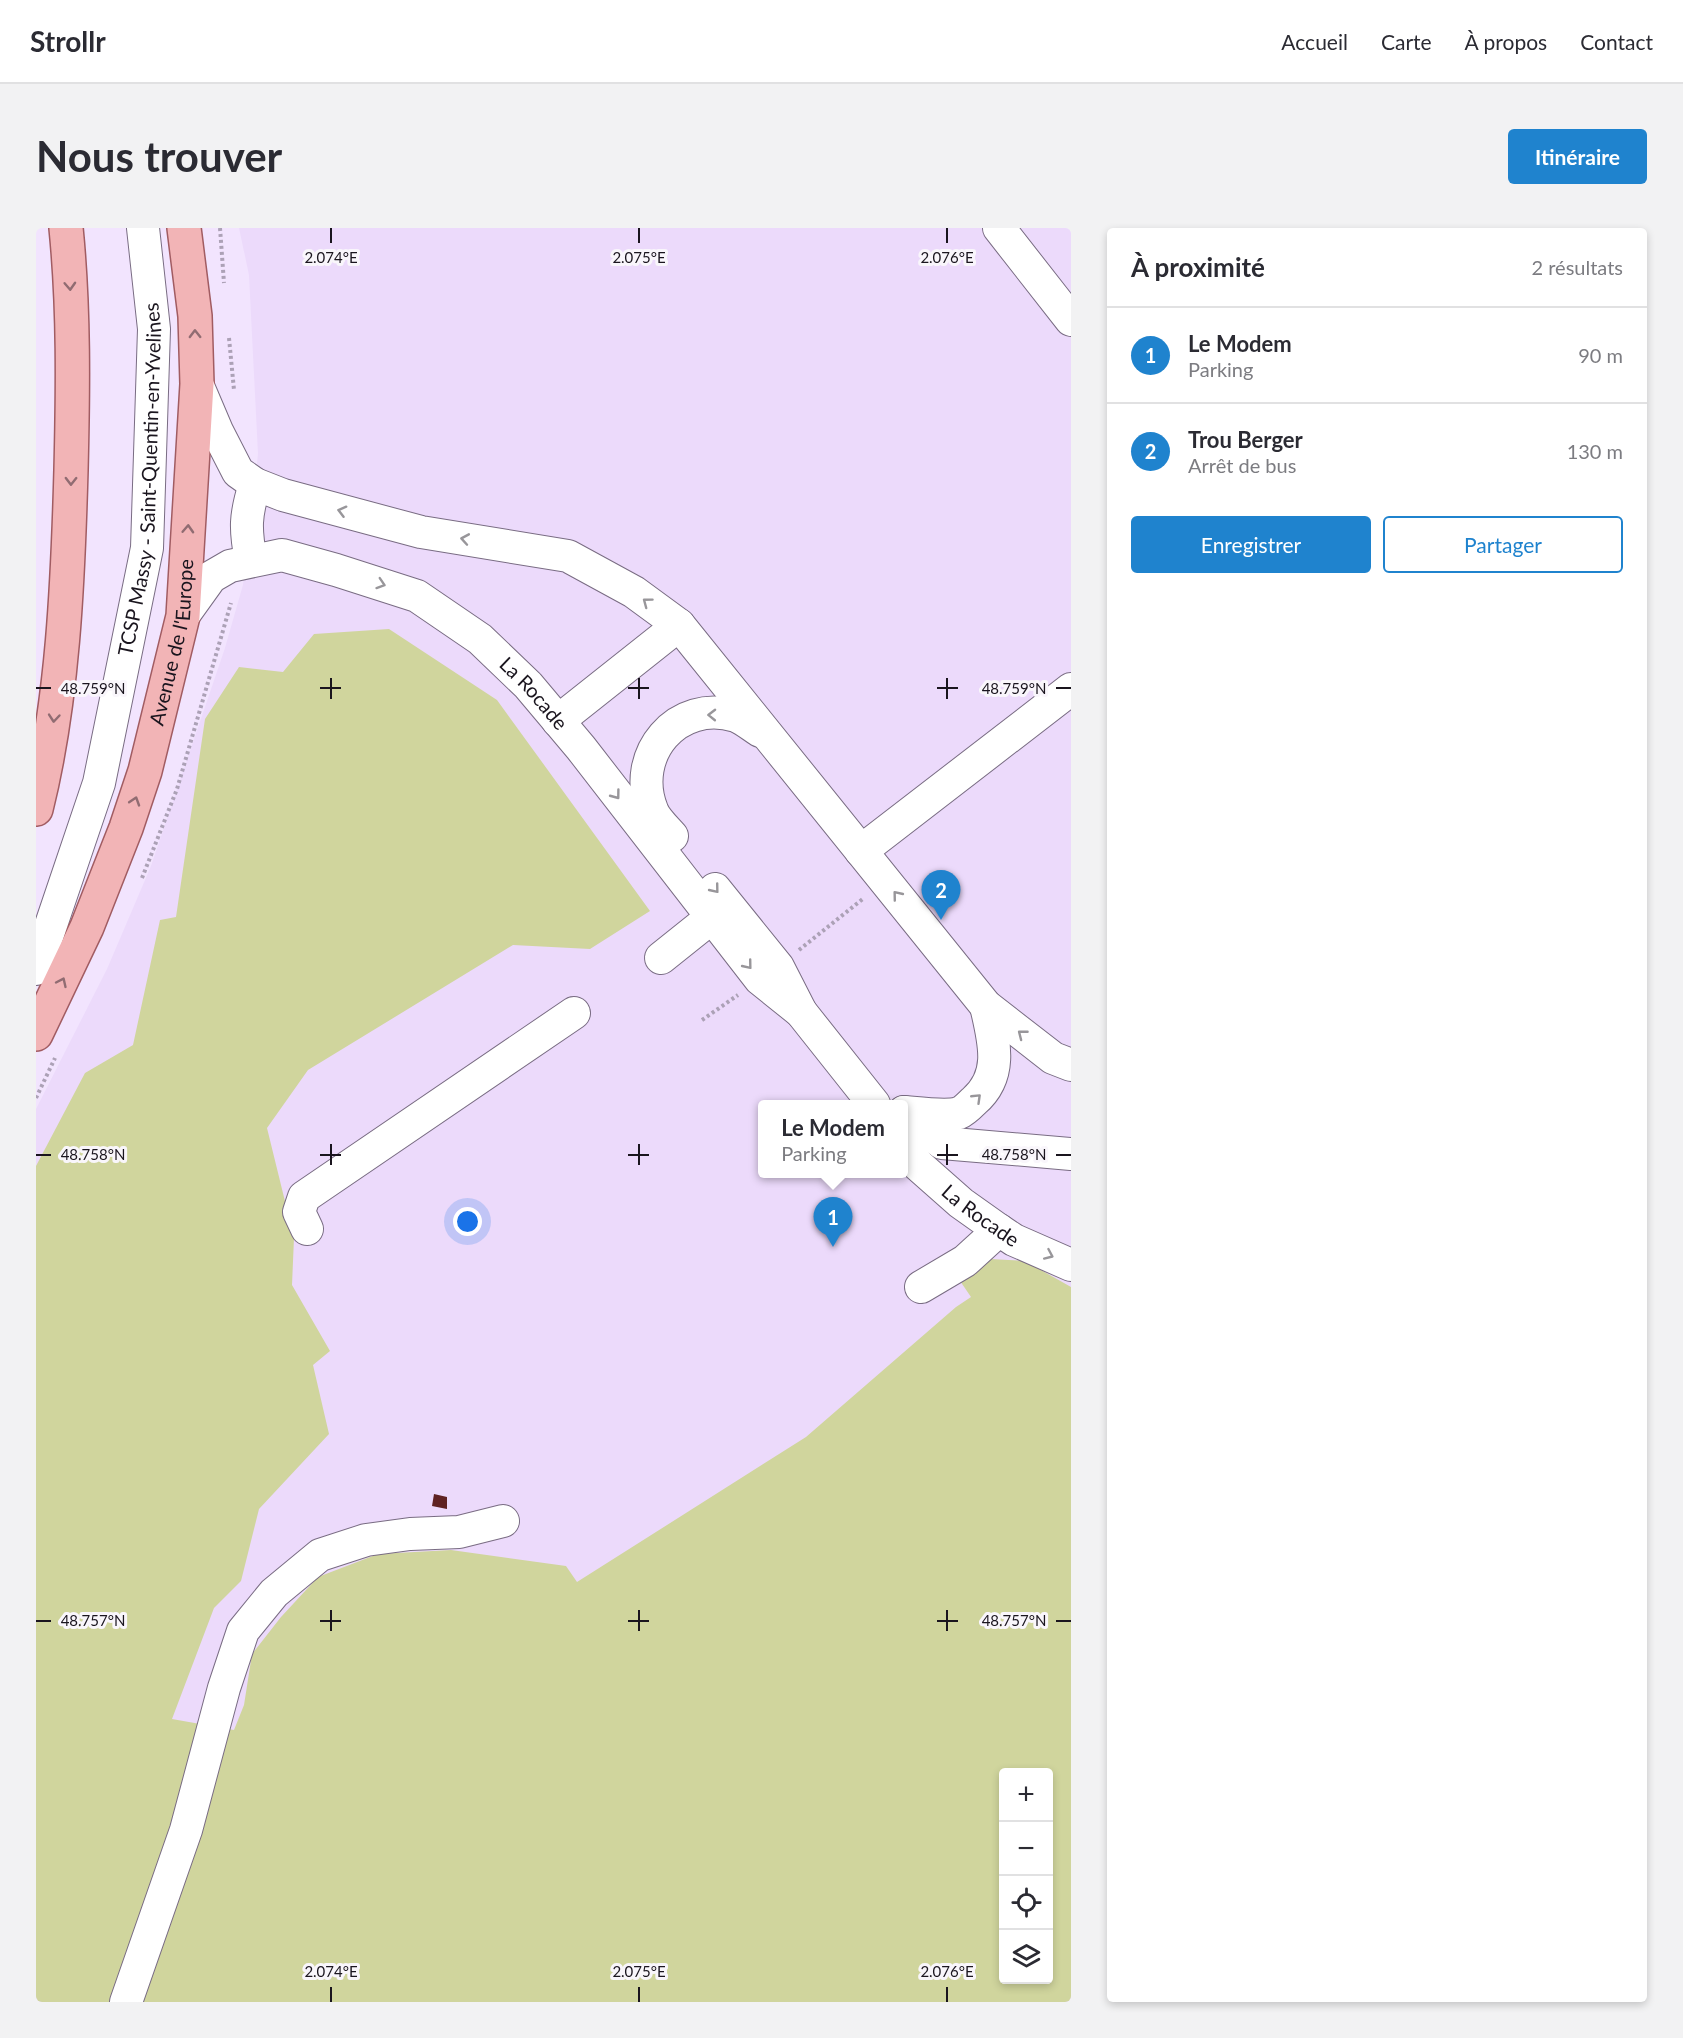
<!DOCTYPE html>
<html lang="fr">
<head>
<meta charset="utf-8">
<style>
  body { margin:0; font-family:Lato,sans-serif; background:#f2f2f3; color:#2b2b33 }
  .controls { position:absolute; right:18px; bottom:18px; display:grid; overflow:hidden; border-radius:6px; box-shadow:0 3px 9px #0003 }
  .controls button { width:54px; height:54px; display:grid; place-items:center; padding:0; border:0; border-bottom:2px solid #e1e1e2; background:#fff; color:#2b2b33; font:30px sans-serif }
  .you { position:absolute; left:432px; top:994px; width:21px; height:21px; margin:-15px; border:4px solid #fff; border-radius:50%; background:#1a73e8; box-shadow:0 0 0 9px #1a73e833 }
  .badge { display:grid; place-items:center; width:39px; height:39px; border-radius:50%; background:#1f83ce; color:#fff; font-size:20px; font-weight:700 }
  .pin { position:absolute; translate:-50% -50px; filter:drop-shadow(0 2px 3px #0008) }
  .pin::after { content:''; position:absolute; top:32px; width:21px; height:18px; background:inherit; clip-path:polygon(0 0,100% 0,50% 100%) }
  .popup { position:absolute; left:722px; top:872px; width:150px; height:78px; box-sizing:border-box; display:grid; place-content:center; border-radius:6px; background:#fff; filter:drop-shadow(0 2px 4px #0005); font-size:20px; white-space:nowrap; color:#7c7c81 }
  .popup b { font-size:22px; color:#2b2b33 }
  .popup::after { content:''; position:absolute; left:50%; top:100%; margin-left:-12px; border:12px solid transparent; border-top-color:#fff }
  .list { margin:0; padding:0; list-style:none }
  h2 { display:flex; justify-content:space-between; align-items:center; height:78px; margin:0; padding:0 24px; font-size:26px }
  h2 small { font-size:20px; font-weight:400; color:#7c7c81 }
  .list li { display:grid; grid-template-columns:39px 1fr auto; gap:18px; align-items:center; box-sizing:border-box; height:96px; padding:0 24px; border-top:2px solid #e1e1e2 }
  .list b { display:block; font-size:22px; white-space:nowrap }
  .list p { margin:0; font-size:20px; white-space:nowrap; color:#7c7c81 }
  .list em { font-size:20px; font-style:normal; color:#7c7c81 }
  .actions { display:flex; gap:12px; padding:18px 24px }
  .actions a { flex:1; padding:14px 0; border:2px solid #1f83ce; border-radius:6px; text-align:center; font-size:21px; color:#1f83ce }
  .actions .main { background:#1f83ce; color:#fff }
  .icon { flex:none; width:33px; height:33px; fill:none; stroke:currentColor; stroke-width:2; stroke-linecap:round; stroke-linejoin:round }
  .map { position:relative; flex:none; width:1035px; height:1774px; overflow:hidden; border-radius:6px }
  header { display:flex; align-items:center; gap:36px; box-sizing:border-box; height:84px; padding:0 30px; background:#fff; border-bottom:2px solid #e1e1e2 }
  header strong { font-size:28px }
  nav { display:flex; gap:33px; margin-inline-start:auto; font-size:21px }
  .intro { display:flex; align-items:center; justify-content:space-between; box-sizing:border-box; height:144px; padding:0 36px }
  h1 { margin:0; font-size:42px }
  .button { padding:15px 27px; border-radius:6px; background:#1f83ce; color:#fff; font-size:21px; font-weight:700 }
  main { display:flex; gap:36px; padding:0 36px }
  aside { flex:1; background:#fff; border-radius:6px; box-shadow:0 3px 9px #0003 }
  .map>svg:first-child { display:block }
</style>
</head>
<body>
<header>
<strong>Strollr</strong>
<nav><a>Accueil</a><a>Carte</a><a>À propos</a><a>Contact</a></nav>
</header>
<div class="intro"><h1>Nous trouver</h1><a class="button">Itinéraire</a></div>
<main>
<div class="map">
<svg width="1035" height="1774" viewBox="0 0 1035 1774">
  <rect width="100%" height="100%" fill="#f2e4fe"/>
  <path fill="#ecdafb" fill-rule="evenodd" d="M203,0H1035V1774H0V881L71,741L115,638L189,420L207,357L222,226L213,47ZM726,876H868V946H726ZM968,1544H1012V1752H968Z"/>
  <path fill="#d0d59d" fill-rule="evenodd" d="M353,401L461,472L614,683L554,721L477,717L272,842L231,900L258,1010L256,1057L294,1123L277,1137L293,1206L223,1281L205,1353L178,1380L136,1491L198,1502L208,1477L216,1426L245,1389L282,1349L342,1326L415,1322L530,1338L541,1354L770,1209L920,1079L935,1069L922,1050L954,1031L989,1033L1035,1059V1774H0V938L49,845L97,817L124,692L140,689L169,491L203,439L247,444L278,406ZM968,1544H1012V1752H968Z"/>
  <path fill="#5f2222" d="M398,1266L411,1269V1281L396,1278Z"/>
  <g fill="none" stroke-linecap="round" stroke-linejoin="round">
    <g stroke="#796c83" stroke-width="34">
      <g id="minor">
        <path d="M963,0L1035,92"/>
        <path d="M161,156L181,203L202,244L219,256L247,267L385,304L532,328L598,364L643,397L950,778L1017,830L1035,837"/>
        <path d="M215,333C209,301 209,288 219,256"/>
        <path id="s1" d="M147,388L175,349L194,338L246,327L300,342L381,368L444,411L492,457L545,520L724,751L765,784"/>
        <path d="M522,493L643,397"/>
        <path d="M636,608C629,600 619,591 616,582C594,527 641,470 700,488C708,491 716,498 724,503"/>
        <path d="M825,623L1035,461"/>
        <path d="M679,661L742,739L765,784L838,876"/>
        <path d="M625,730L675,690"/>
        <path id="s2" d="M0,741L63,555L111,320L118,101L107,0"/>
        <path d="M868,884L906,915L1035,926"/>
        <path d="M868,884C881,885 911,889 923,885C928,883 934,877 938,873C968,847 958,813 950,778"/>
        <path id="s3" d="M868,917L882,937L925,975L963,1002L978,1012L1035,1037"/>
        <path d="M271,1001L263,984L268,969L538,785"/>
        <path d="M885,1059L929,1033L963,1002"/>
        <path d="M90,1774L150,1602L188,1460L207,1403L238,1365L284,1327L330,1312L374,1306L423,1304L467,1293"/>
      </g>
    </g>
    <g stroke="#a15c62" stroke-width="36">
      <g id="major">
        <path d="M0,581C27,473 32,353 35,242C37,161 38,80 30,0"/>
        <path id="s4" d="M0,806L51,699L90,600L109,543L147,388L161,156L159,88L148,0"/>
      </g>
    </g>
    <g stroke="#aca1b6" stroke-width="4" stroke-dasharray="3 3" stroke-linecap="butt">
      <path d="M184,0L188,55"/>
      <path d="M193,110L198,162"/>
      <path d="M106,650L141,561L195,375"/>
      <path d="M763,722L828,670"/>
      <path d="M666,792L702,767"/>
      <path d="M0,870L19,830"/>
    </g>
    <use href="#minor" stroke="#fff" stroke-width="32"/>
    <use href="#major" stroke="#f2b4b6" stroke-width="33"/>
  </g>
  <defs><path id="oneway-chevron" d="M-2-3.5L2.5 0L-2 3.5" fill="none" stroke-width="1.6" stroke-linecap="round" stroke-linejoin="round" transform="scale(1.5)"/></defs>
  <g stroke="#916c72">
    <use href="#oneway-chevron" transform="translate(34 58) rotate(87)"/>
    <use href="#oneway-chevron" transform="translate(159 106) rotate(-91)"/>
    <use href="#oneway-chevron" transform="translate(35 253) rotate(91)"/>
    <use href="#oneway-chevron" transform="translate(152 301) rotate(-87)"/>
    <use href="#oneway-chevron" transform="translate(18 490) rotate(95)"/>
    <use href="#oneway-chevron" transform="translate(99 573) rotate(-72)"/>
    <use href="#oneway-chevron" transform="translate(26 754) rotate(-65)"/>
  </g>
  <g stroke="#98969a">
    <use href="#oneway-chevron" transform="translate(306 283) rotate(-165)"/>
    <use href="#oneway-chevron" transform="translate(429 311) rotate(-170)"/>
    <use href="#oneway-chevron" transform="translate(345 356) rotate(18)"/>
    <use href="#oneway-chevron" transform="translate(611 374) rotate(-143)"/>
    <use href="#oneway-chevron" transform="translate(676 487) rotate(-179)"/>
    <use href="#oneway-chevron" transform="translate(580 567) rotate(53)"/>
    <use href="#oneway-chevron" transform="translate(679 661) rotate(51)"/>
    <use href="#oneway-chevron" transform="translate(861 667) rotate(-129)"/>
    <use href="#oneway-chevron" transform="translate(712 737) rotate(51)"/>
    <use href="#oneway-chevron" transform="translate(986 806) rotate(-142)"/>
    <use href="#oneway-chevron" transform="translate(941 870) rotate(-44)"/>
    <use href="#oneway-chevron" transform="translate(1013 1027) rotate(24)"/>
  </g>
  <path fill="none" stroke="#1a151e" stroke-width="2" d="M295,0V15M603,0V15M911,0V15M295,450V471M603,450V471M911,450V471M0,460H15M284,460H305M592,460H613M901,460H922M1020,460H1035M295,916V937M603,916V937M911,916V937M0,927H15M284,927H305M592,927H613M901,927H922M1020,927H1035M295,1382V1403M603,1382V1403M911,1382V1403M0,1393H15M284,1393H305M592,1393H613M901,1393H922M1020,1393H1035M295,1759V1774M603,1759V1774M911,1759V1774"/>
  <g text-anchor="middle" stroke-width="6" stroke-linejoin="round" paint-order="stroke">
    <g font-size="20" fill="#1a151e" stroke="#f9f6fb">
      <text dy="7" stroke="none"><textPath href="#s2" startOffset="504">TCSP Massy - Saint-Quentin-en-Yvelines</textPath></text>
      <text dy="7" stroke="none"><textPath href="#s4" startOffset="417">Avenue de l'Europe</textPath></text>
      <text dy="7" stroke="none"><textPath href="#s1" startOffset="417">La Rocade</textPath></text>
      <text dy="7" stroke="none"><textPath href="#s3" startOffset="105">La Rocade</textPath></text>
    </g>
  </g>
  <g font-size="15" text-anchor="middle" fill="#1a151e" stroke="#f9f6fb" stroke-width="6" stroke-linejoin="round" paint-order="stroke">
    <text x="295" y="35">2.074°E</text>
    <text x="603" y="35">2.075°E</text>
    <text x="911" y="35">2.076°E</text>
    <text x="57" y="466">48.759°N</text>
    <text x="978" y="466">48.759°N</text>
    <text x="57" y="932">48.758°N</text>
    <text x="978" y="932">48.758°N</text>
    <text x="57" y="1398">48.757°N</text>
    <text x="978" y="1398">48.757°N</text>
    <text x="295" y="1749">2.074°E</text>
    <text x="603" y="1749">2.075°E</text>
    <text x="911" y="1749">2.076°E</text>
  </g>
</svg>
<div class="controls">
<button>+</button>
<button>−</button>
<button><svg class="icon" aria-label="locate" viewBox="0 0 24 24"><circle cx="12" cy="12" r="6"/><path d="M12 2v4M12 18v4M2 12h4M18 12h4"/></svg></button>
<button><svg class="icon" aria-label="layers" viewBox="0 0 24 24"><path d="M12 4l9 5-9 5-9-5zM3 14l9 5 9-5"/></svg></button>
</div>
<div class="you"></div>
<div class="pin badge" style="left:797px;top:1019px">1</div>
<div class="popup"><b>Le Modem</b>Parking</div>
<div class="pin badge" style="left:905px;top:692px">2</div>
</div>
<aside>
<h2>À proximité<small>2 résultats</small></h2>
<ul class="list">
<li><span class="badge">1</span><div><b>Le Modem</b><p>Parking</p></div><em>90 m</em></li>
<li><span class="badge">2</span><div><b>Trou Berger</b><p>Arrêt de bus</p></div><em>130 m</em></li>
</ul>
<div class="actions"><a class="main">Enregistrer</a><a>Partager</a></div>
</aside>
</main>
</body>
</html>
